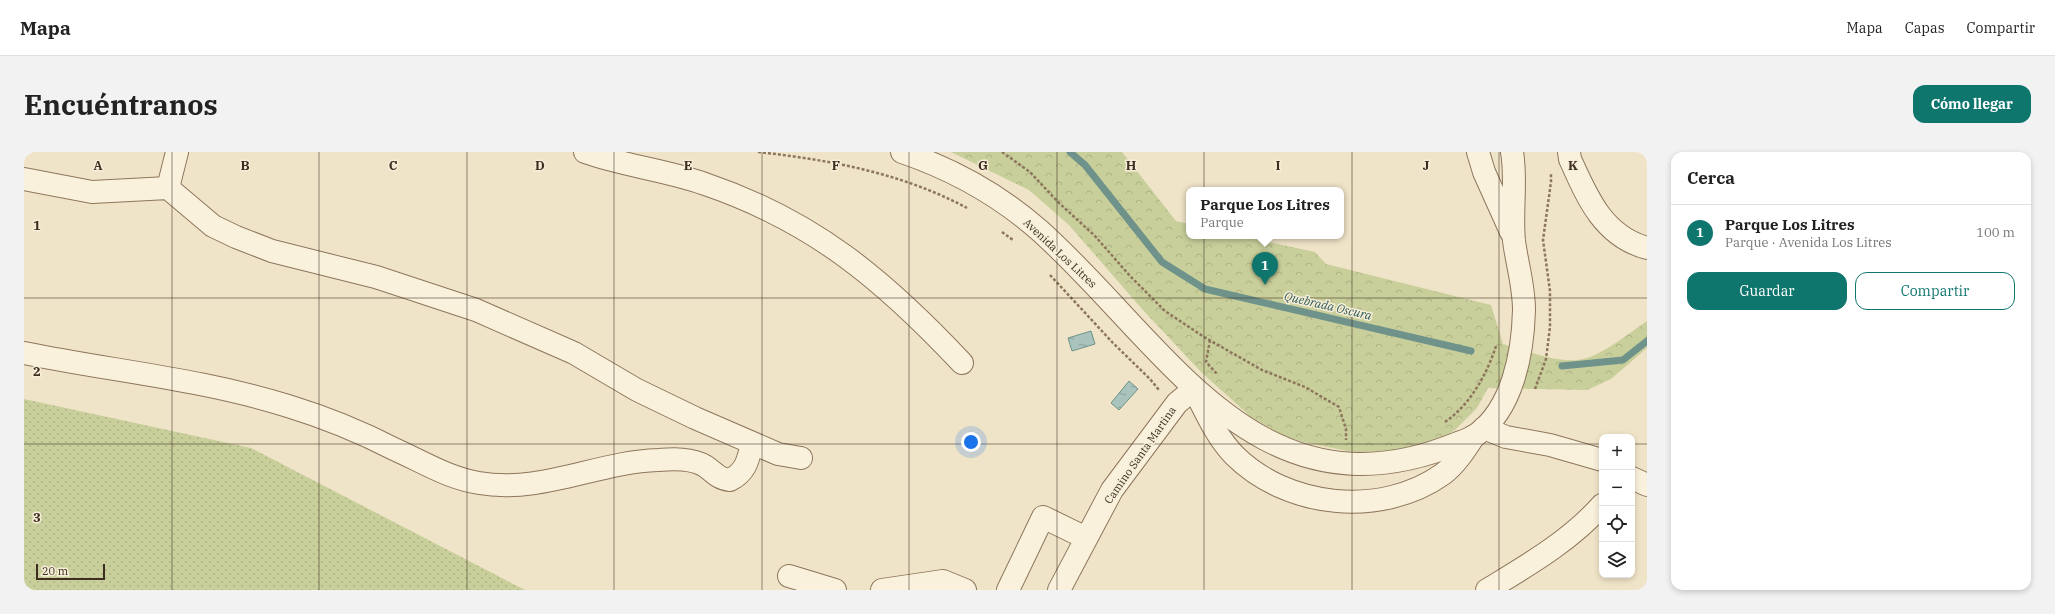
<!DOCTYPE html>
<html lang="es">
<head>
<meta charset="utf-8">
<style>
  body { margin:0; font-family:"IBM Plex Serif",serif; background:#f2f2f2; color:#222 }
  .controls { position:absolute; right:12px; bottom:12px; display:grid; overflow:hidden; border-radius:8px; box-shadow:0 2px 6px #0003 }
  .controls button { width:36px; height:36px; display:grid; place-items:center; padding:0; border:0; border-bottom:1px solid #e0e0e0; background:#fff; color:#222; font:20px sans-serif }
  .scale { position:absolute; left:12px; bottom:10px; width:69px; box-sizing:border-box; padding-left:4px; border:2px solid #3d2e20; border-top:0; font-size:11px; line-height:14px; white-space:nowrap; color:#3d2e20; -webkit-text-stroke:3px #f7eed8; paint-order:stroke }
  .you { position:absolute; left:947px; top:290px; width:14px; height:14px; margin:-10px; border:3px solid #fff; border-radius:50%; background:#1a73e8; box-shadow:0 0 0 6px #1a73e833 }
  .badge { display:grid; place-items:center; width:26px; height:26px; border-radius:50%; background:#0f766e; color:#fff; font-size:13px; font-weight:700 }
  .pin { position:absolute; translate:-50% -33px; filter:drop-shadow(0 1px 2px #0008) }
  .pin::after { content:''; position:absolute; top:21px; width:14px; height:12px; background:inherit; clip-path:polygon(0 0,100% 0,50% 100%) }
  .popup { position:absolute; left:1162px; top:35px; width:158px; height:52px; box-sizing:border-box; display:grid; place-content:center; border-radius:8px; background:#fff; filter:drop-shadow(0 1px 3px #0005); font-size:13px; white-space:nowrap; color:#767676 }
  .popup b { font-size:15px; color:#222 }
  .popup::after { content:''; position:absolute; left:50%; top:100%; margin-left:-8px; border:8px solid transparent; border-top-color:#fff }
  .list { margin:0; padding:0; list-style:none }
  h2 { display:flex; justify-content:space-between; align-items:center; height:52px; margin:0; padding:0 16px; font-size:17px }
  h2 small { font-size:13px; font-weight:400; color:#767676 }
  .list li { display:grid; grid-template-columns:26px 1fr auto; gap:12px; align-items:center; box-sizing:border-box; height:56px; padding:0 16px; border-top:1px solid #e0e0e0 }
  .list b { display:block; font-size:15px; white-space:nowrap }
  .list p { margin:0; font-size:13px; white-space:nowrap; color:#767676 }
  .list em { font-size:13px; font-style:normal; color:#767676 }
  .actions { display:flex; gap:8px; padding:12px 16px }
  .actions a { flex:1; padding:9px 0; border:1px solid #0f766e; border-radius:12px; text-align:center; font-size:14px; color:#0f766e }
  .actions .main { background:#0f766e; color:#fff }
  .icon { flex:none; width:22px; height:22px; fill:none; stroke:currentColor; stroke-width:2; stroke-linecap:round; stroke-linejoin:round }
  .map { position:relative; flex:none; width:1623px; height:438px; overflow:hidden; border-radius:12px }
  header { display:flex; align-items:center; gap:24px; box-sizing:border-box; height:56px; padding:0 20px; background:#fff; border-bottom:1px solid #e0e0e0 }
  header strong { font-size:19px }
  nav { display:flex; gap:22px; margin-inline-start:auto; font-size:14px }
  .intro { display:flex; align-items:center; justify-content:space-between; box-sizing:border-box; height:96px; padding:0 24px }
  h1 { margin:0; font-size:28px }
  .button { padding:10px 18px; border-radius:12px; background:#0f766e; color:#fff; font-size:14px; font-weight:700 }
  main { display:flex; gap:24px; padding:0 24px }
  aside { flex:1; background:#fff; border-radius:12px; box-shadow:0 2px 6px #0003 }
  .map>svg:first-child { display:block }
</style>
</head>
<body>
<header>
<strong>Mapa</strong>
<nav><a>Mapa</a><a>Capas</a><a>Compartir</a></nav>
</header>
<div class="intro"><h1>Encuéntranos</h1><a class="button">Cómo llegar</a></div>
<main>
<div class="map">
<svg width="1623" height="438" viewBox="0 0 1623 438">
  <defs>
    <pattern id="grass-dots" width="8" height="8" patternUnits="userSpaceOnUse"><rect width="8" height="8" fill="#c9cf9b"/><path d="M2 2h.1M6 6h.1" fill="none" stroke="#aeb285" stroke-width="1.8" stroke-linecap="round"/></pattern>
    <pattern id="forest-crowns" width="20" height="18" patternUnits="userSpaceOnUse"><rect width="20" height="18" fill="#c9cf9b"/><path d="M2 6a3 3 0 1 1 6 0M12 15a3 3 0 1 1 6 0" fill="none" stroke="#aeb285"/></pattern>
    <pattern id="water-ripples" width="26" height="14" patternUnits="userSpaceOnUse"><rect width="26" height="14" fill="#a9c4bc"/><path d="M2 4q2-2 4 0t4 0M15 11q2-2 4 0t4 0" fill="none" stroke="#8ba098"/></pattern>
  </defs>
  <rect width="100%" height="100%" fill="#f0e4c8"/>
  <path fill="url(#grass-dots)" d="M0,247L227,296L501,438H0Z"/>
  <path fill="url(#forest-crowns)" d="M927,0H1098L1152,69L1165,72V84H1218L1291,100L1302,112L1467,153L1479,192C1503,199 1529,210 1554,208C1575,206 1605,181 1623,169V196L1587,227L1563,238L1464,236L1453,256L1431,278L1417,287L1385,299L1334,301L1279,290L1260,284L1227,265L1177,220L1118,157L1045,73L1005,38Z"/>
  <g fill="url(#water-ripples)" stroke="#6f938a">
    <path d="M1067,179L1071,192L1048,199L1044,186Z"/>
    <path d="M1105,229L1114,237L1095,258L1087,251Z"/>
  </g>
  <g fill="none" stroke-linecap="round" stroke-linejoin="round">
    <g stroke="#6f938a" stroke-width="7">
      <path d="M1046,0L1061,13L1138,110L1181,137L1447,199"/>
      <path d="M1538,214L1599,208L1623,189"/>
    </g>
    <g stroke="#8d765c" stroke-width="24">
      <g id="minor">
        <path d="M561,0C600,14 642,18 681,32C790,69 860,128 938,211"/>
        <path d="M878,0C928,17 974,42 1015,78C1142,191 1233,374 1434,291C1440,289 1446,287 1452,283C1489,257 1499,200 1500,158C1500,134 1493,112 1490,89C1487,59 1493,29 1488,0"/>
        <path d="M1454,0L1460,20L1487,80"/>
        <path d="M1545,0L1546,7C1563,45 1579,84 1623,96"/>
        <path d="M0,27L68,40L144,36L189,74L212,85L248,99L352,125L452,158L550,201L613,238L671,266L754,302L777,306"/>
        <path d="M144,36L153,0"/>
        <path d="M0,201C88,219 178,227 264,254C300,265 337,280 370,297C399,310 424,326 455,331C517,342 573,310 634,308C649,307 668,306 681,314C690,320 694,327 706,328C722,320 724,308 728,292"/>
        <path d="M1175,247C1185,267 1194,286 1210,303C1263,356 1357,366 1419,322C1432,312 1441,298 1450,284"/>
        <path d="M1460,276L1482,285L1526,293L1578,308"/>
        <path d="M1608,326L1623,333"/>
        <path d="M765,424L811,438"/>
        <path d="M858,438L919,429L941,438"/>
        <path d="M984,438L1019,365L1062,386"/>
        <path d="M1035,438L1088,338L1153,251L1170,237"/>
        <path d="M1463,438C1504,413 1546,389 1578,353"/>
      </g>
    </g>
    <g stroke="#8d765c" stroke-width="2.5" stroke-dasharray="3 2" stroke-linecap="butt">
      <path d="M734,0C806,8 878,21 943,56"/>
      <path d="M978,0L1006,20L1034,50L1070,83L1107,125L1141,159L1180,185L1238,218L1281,235L1315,255L1322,277V288"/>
      <path d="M978,80L989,88"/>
      <path d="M1026,123L1089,191L1126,227L1135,238"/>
      <path d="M1186,188L1182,210L1194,223"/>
      <path d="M1511,237L1522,207L1526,175V139L1519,88L1527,30V22"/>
      <path d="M1421,270C1446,253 1463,222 1472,194"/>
    </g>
    <use href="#minor" stroke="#faf1dc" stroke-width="22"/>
  </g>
  <path fill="none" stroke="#3d2e20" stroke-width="1" stroke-opacity="0.55" d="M148,0V438M295,0V438M443,0V438M590,0V438M738,0V438M885,0V438M1033,0V438M1180,0V438M1328,0V438M1475,0V438M0,146H1623M0,292H1578M1608,292H1623"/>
  <g text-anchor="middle" stroke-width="3" stroke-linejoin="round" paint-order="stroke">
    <g font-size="11" fill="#3d2e20" stroke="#f7eed8">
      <text transform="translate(1036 101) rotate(43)" y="4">Avenida Los Litres</text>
      <text transform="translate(1116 303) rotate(-55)" y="4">Camino Santa Martina</text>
    </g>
    <g font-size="12" font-style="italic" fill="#2f5d5a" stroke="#f7eed8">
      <text transform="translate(1304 154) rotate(13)" y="4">Quebrada Oscura</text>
    </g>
  </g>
  <g font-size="13" text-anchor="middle" font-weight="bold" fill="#3d2e20" stroke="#f7eed8" stroke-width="3" stroke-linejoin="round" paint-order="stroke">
    <text x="74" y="18">A</text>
    <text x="221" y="18">B</text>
    <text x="369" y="18">C</text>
    <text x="516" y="18">D</text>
    <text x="664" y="18">E</text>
    <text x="812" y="18">F</text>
    <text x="959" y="18">G</text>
    <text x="1107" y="18">H</text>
    <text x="1254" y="18">I</text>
    <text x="1402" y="18">J</text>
    <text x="1549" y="18">K</text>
    <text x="13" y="78">1</text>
    <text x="13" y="224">2</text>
    <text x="13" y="370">3</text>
  </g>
</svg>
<div class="controls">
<button>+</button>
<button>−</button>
<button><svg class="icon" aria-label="locate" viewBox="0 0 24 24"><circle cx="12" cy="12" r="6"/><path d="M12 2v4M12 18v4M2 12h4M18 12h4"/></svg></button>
<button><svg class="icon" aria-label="layers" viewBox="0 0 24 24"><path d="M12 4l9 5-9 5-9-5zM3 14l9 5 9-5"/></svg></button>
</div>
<div class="scale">20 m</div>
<div class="you"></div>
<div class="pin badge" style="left:1241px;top:133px">1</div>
<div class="popup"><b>Parque Los Litres</b>Parque</div>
</div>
<aside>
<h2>Cerca<small></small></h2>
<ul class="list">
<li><span class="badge">1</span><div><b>Parque Los Litres</b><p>Parque · Avenida Los Litres</p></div><em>100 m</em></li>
</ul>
<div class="actions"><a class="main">Guardar</a><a>Compartir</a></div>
</aside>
</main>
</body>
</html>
